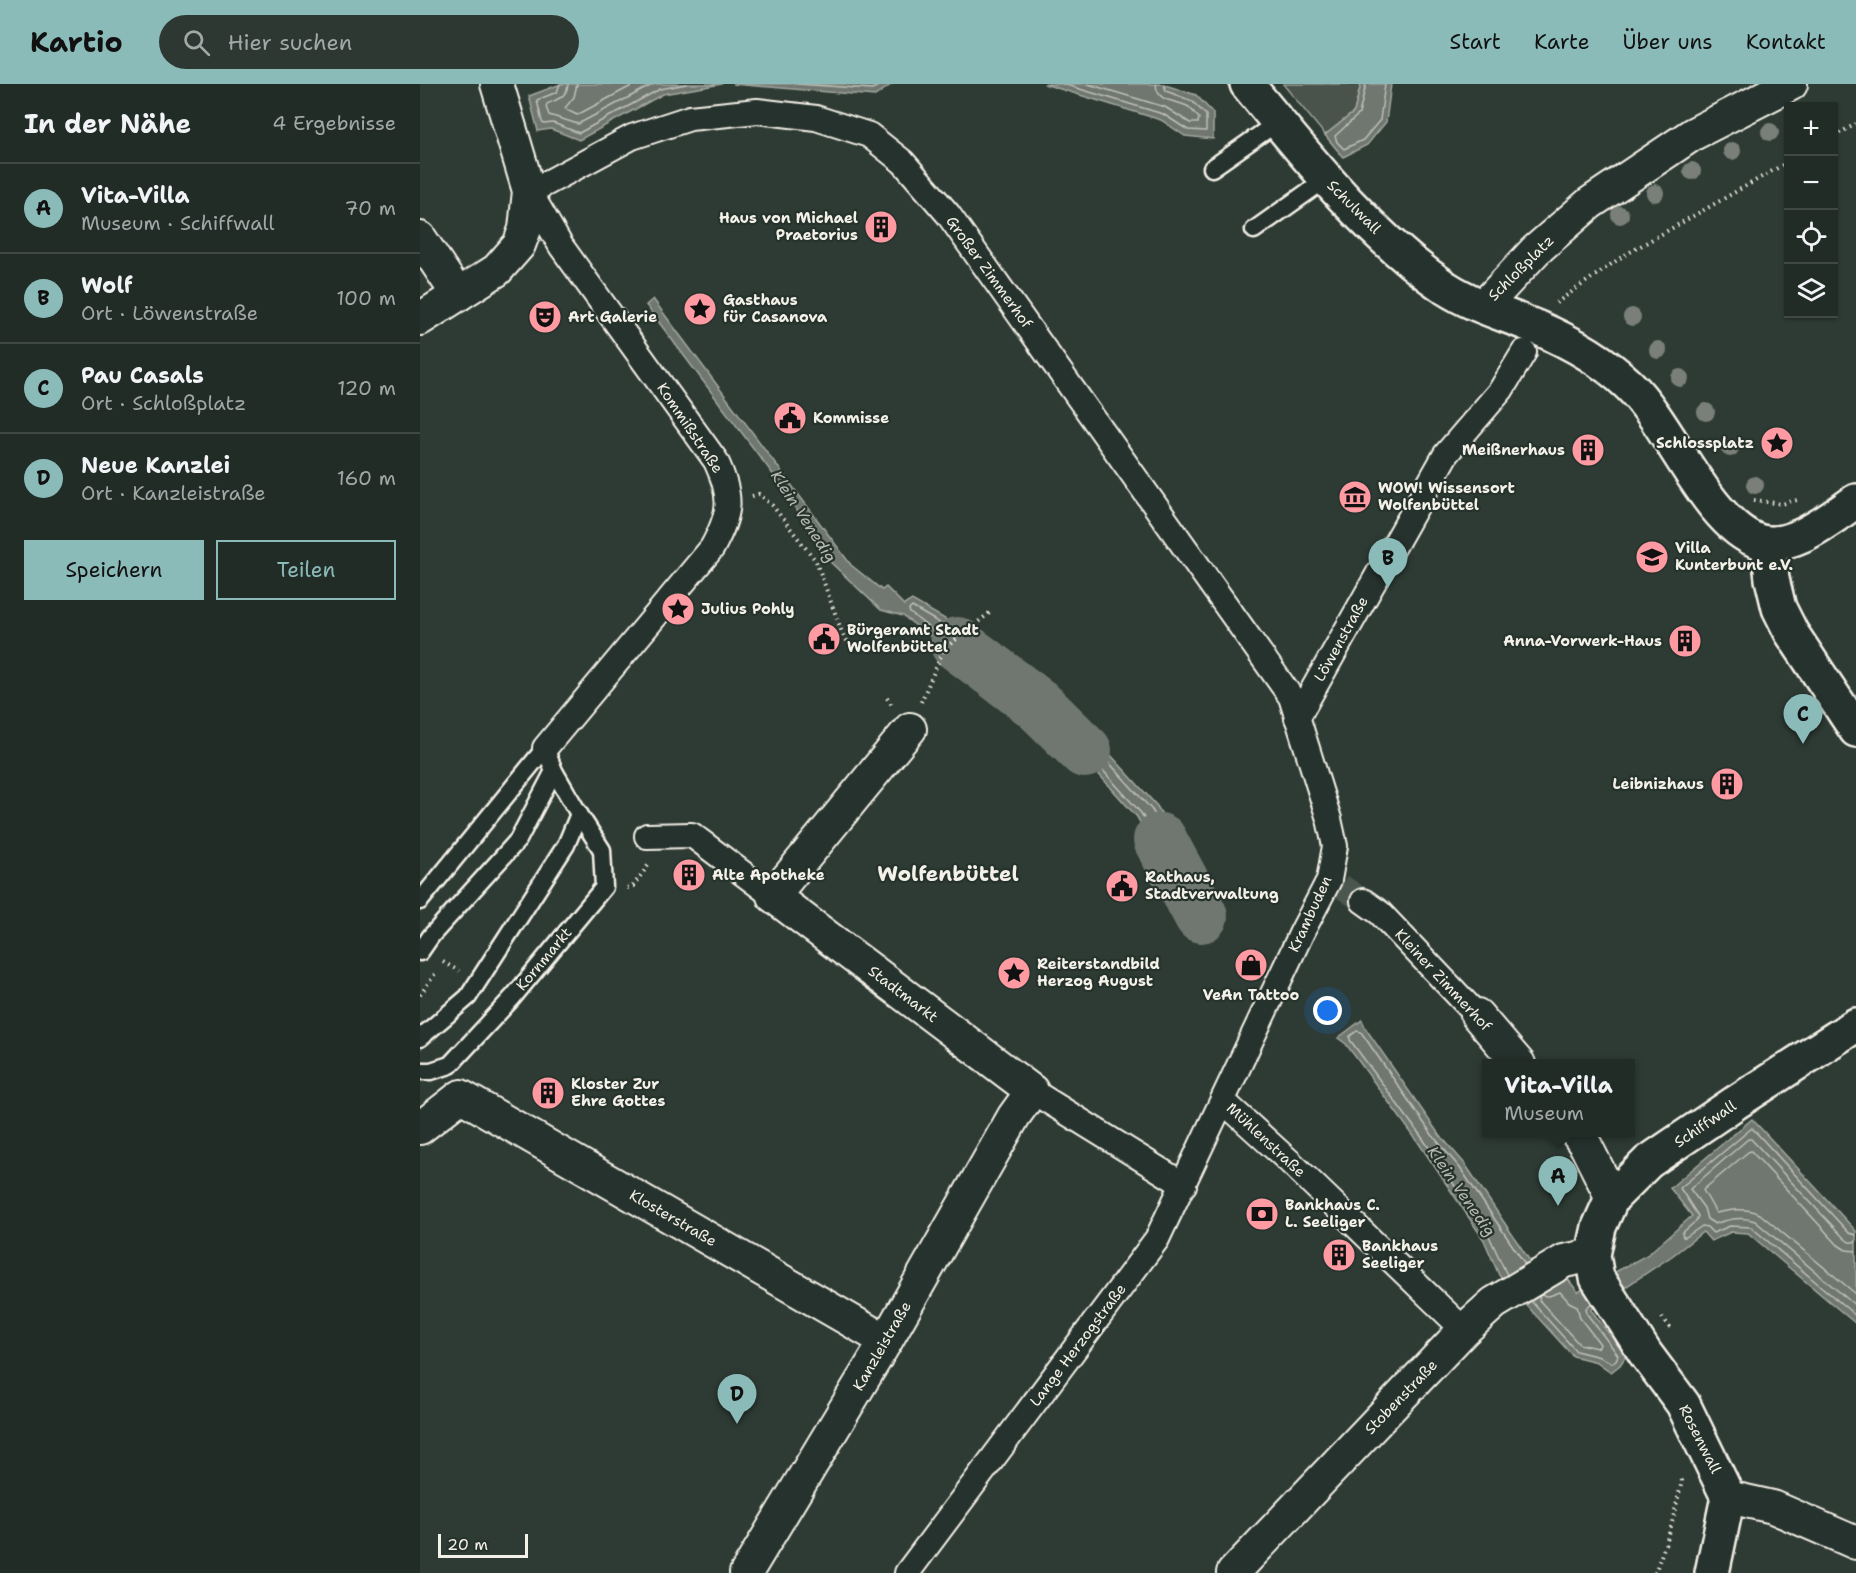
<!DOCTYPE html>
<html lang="de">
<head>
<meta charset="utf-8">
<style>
  body { margin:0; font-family:"Shantell Sans",sans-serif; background:#2e3833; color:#f1f3f6 }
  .controls { position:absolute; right:18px; top:18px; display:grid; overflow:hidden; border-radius:0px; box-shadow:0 2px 4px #0004 }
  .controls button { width:54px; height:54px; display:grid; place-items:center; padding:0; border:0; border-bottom:2px solid #3f4844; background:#222c27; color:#f1f3f6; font:30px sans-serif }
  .scale { position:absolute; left:18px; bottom:15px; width:90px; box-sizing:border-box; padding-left:6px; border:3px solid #f4f1e8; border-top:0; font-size:16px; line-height:21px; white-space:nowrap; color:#f4f1e8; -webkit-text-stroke:4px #26332d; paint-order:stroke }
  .you { position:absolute; left:908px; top:927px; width:21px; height:21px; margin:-15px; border:4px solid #fff; border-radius:50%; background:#1a73e8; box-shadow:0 0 0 9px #1a73e833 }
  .badge { display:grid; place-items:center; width:39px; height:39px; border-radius:50%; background:#8bbbb9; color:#111; font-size:20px; font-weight:700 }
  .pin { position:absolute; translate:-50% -50px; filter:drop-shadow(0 2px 3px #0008) }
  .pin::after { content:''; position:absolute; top:32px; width:21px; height:18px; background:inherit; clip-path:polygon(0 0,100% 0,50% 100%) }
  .popup { position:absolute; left:1062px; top:975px; width:153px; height:78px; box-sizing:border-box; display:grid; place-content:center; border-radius:0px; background:#222c27; filter:drop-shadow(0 2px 4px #0005); font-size:20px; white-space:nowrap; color:#a2a7a7 }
  .popup b { font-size:22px; color:#f1f3f6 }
  .popup::after { content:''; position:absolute; left:50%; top:100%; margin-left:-12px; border:12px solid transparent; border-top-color:#222c27 }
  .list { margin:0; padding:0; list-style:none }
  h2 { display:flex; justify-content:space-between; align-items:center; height:78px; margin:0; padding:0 24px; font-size:26px }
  h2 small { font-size:20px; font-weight:400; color:#a2a7a7 }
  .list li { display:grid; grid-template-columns:39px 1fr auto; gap:18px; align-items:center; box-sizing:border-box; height:90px; padding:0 24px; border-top:2px solid #3f4844 }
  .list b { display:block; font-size:22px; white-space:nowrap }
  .list p { margin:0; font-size:20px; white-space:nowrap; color:#a2a7a7 }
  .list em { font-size:20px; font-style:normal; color:#a2a7a7 }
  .actions { display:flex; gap:12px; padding:18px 24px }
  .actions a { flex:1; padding:14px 0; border:2px solid #8bbbb9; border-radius:0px; text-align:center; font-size:21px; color:#8bbbb9 }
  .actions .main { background:#8bbbb9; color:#111 }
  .icon { flex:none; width:33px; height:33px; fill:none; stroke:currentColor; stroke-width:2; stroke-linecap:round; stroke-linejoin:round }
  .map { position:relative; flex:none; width:1436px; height:1489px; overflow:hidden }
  header { display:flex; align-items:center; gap:36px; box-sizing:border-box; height:84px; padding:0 30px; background:#8bbbb9; color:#111 }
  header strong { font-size:28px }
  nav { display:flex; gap:33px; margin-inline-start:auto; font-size:21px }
  .search { width:420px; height:54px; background:#2e3833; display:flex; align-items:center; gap:15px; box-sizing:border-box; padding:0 21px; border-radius:33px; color:#a2a7a7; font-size:22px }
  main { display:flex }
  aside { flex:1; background:#222c27 }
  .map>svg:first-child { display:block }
</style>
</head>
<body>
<header>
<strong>Kartio</strong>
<div class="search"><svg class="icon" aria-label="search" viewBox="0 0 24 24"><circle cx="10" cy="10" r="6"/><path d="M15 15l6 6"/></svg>Hier suchen</div>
<nav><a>Start</a><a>Karte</a><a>Über uns</a><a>Kontakt</a></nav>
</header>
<main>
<aside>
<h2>In der Nähe<small>4 Ergebnisse</small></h2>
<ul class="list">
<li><span class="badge">A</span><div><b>Vita-Villa</b><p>Museum · Schiffwall</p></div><em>70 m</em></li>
<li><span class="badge">B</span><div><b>Wolf</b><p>Ort · Löwenstraße</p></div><em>100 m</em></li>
<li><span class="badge">C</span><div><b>Pau Casals</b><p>Ort · Schloßplatz</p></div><em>120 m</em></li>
<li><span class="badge">D</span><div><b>Neue Kanzlei</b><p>Ort · Kanzleistraße</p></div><em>160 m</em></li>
</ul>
<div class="actions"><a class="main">Speichern</a><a>Teilen</a></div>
</aside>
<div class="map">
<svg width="1436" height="1489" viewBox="0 0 1436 1489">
  <rect width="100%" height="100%" fill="#2e3b34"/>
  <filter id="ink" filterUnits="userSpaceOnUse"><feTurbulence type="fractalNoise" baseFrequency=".0167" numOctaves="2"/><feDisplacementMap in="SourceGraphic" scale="12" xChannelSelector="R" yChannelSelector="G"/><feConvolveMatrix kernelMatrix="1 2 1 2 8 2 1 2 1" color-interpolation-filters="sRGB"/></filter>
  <g filter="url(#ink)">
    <path fill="#48524c" stroke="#9ea29a" stroke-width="1.5" d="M863,0H941L934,28L905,51Z"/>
    <g fill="#6f7770" stroke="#a4a8a0" stroke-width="1.5">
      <path d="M141,0H302L243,10L159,56L131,45L118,47L109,12Z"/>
      <path d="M313,0H472L455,12Z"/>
      <path d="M624,0H742L776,11L793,29V55L765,52L741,36Z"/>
      <path d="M941,0H971L966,38L947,61L923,73L905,51L934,28Z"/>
      <path d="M233,215L431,481L462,506L466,503L484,521L492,516L622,591L660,637L737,722L799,829L793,845L735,764L717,733L608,611L531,568L483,532L461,526L406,474L364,405L226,221Z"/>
      <path d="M942,936L946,945L1018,1049L1045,1080L1108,1174L1127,1199L1143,1189L1158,1208L1227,1171L1272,1132L1250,1104L1332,1035L1436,1147V1240L1328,1149L1311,1148L1291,1157L1283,1148L1252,1172L1171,1226L1206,1272L1200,1281L1191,1288L1177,1278L1153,1272L1079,1191L1064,1156L998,1058L926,960L918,954Z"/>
    </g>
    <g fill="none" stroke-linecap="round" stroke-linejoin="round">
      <g stroke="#bfc0b8" stroke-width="1.5">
        <path d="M140,0L137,8L117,16L122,38L124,40L133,39L159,49L240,5L267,0"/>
        <path d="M148,0C147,13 138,15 127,20L126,23L129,31L158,40L234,0"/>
        <path d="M157,0L154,13L145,24L147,26L157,31L215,0"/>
        <path d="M377,0L452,5L462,0"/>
        <path d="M643,0L743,30L768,46L786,47V31L772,17L746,7L744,0"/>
        <path d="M668,0L745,23L770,39H778L779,34C776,31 772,26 769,23C756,15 737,20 736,0"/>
        <path d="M946,0L939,30L915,52L917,58L924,65L943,56L960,36L965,0"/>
        <path d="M492,523L618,596L655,641L732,726L781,809L780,812L776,813L740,761L721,729L612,607L534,563L490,529L489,526Z"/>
        <path d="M1436,1151L1429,1149L1332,1044L1260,1104L1278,1132L1276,1137L1262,1149L1263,1153H1266L1282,1142L1287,1143L1293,1149L1310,1142L1331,1143L1436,1232"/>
        <path d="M1436,1158H1429L1424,1154L1331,1055H1328L1270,1105L1284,1124L1287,1135L1295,1140C1308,1135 1322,1132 1335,1137L1436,1222"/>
        <path d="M1436,1167L1426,1166L1418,1161L1331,1067L1328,1068L1283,1106L1296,1129C1310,1126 1326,1123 1340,1130L1436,1210"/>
        <path d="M1087,1191L1069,1152L1003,1055L930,956V952L937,947L941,948L1013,1052L1040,1084L1105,1180"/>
        <path d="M1120,1211L1119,1216L1159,1260L1177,1264L1179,1263L1180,1260L1160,1234L1157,1222L1149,1218L1140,1208L1129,1212L1120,1211"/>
        <path d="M1111,1217L1156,1267L1180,1273L1192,1279L1196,1276L1198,1271L1167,1230L1166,1224L1172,1219"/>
      </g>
      <g stroke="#6f7770" stroke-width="54">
        <path d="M537,560L617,620L665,667"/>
        <path d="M740,756L781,832"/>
      </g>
      <path stroke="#4c564f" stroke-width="24" stroke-dasharray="24 12" stroke-linecap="butt" d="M921,802L943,817"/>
      <g stroke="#f4f1e8" stroke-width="21">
        <g id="service">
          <path d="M792,84L858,38"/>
          <path d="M834,146L906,95"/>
          <path d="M0,817L125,664L134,687L159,730L182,766L184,803L93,913L30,981L11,987H0"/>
          <path d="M0,868L11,852L98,756L134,687"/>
          <path d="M0,954L48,913L146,761L159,730"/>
        </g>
      </g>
      <g stroke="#f4f1e8" stroke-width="28">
        <g id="pedestrian">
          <path d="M877,634L1026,370L1081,306L1104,268"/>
          <path d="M125,664L292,464C311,429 313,414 296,377L141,162L109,107L127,99L212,53L270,34L337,27L396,34L449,51L483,78L528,130L871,613L909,735L915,762L909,796L882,848L737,1155L487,1489"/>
          <path d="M227,752L272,751L353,812"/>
          <path d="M943,817L960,829L1057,931"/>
          <path d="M612,1007L764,1101"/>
          <path d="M803,1017L869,1077L1044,1246"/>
        </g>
      </g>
      <g stroke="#f4f1e8" stroke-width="36">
        <g id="minor">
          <path d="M0,154L38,211"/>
          <path d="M1063,223L1115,167L1170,119L1273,50L1371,0"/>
          <path d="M0,235L77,186L99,161L105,145L109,107L77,0"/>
          <path d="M1057,931L1099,980"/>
          <path d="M0,1044L41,1012L466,1257"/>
          <path d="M1156,1048L1166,1062L1192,1114"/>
          <path d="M1308,1413L1353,1423L1436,1459"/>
          <path d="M326,1489L466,1257L594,1032L612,1007L353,812L490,645"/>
          <path d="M813,1489L1044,1246L1074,1219L1144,1177L1173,1171"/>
        </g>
      </g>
      <g stroke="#f4f1e8" stroke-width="38">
        <g id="tertiary">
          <path d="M827,0C887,73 947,150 1026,204C1054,222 1087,231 1118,244C1151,258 1183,276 1209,301C1250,340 1288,440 1338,457C1370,468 1411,434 1436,417"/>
          <path d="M1348,459L1352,495L1359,524L1371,548L1436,646"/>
          <path d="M1292,1489L1308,1413L1263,1320L1225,1269L1177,1194L1173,1171L1179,1143L1192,1114L1228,1078L1315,1019L1436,941"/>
        </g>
      </g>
      <g stroke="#f4f1e8" stroke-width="4" stroke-dasharray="1.5 4.5" stroke-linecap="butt">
        <path d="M1414,52L1436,40"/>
        <path d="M1136,219L1203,172L1368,78"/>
        <path d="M332,412L339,410L352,421L396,477L423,551L434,567"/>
        <path d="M1334,416L1362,420L1377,416"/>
        <path d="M467,614L472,621"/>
        <path d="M501,618L524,565L572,527"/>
        <path d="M207,804L213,802L230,779"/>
        <path d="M23,878L39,887"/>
        <path d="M0,911L17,887"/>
        <path d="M1242,1233L1253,1247"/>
        <path d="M1235,1489L1250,1447L1262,1397L1261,1392"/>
      </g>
      <use href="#service" stroke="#26332d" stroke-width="16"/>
      <use href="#pedestrian" stroke="#26332d" stroke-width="24"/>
      <use href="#minor" stroke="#26332d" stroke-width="32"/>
      <use href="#tertiary" stroke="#26332d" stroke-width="33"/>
    </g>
    <g fill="#7a8079">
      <circle cx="1350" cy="48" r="9"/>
      <circle cx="1312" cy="67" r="9"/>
      <circle cx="1272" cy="87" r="9"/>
      <circle cx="1235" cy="109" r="9"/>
      <circle cx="1200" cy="131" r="9"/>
      <circle cx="1212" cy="233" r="9"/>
      <circle cx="1238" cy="266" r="9"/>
      <circle cx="1260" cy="294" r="9"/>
      <circle cx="1286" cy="328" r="9"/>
      <circle cx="1310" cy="364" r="9"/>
      <circle cx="1335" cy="401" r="9"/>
    </g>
  </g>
  <defs>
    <g id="building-disc" transform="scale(1.725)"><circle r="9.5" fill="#ff9aa2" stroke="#26332d"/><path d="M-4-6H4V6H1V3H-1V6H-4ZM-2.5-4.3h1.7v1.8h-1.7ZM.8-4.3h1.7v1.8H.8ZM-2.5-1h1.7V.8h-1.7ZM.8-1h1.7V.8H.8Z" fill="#111"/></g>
    <g id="sight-disc" transform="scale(1.725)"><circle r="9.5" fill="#ff9aa2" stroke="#26332d"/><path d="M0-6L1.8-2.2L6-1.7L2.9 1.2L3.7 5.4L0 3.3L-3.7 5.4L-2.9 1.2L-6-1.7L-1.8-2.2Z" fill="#111"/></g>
    <g id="theatre-disc" transform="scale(1.725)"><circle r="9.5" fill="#ff9aa2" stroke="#26332d"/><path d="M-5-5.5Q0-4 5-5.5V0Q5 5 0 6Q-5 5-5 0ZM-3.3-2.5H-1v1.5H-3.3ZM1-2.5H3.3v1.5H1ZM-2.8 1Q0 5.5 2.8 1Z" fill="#111"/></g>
    <g id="civic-disc" transform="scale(1.725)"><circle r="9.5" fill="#ff9aa2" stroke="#26332d"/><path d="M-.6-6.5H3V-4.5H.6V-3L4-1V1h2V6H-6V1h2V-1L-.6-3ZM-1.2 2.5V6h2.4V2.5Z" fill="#111"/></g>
    <g id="museum-disc" transform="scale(1.725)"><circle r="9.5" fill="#ff9aa2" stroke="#26332d"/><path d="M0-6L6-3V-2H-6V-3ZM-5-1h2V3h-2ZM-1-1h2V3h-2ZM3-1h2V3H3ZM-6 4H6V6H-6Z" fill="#111"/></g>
    <g id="school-disc" transform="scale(1.725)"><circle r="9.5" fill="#ff9aa2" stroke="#26332d"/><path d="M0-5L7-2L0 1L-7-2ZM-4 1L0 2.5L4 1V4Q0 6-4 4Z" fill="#111"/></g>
    <g id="shop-disc" transform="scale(1.725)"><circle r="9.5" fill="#ff9aa2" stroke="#26332d"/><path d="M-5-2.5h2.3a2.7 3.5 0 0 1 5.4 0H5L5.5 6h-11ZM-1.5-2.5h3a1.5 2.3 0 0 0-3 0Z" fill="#111"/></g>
    <g id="bank-disc" transform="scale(1.725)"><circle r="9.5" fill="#ff9aa2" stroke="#26332d"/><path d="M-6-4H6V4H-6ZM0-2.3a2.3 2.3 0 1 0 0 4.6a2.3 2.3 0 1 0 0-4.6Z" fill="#111"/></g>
  </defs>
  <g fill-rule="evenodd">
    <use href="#building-disc" x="461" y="143"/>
    <use href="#sight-disc" x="280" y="225"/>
    <use href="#theatre-disc" x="125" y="233"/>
    <use href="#civic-disc" x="370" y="334"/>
    <use href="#sight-disc" x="1357" y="359"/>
    <use href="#building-disc" x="1168" y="366"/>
    <use href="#museum-disc" x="935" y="413"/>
    <use href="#school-disc" x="1232" y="473"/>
    <use href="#sight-disc" x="258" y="525"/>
    <use href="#civic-disc" x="404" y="555"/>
    <use href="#building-disc" x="1265" y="557"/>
    <use href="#building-disc" x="1307" y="700"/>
    <use href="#building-disc" x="269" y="791"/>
    <use href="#civic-disc" x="702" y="802"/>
    <use href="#shop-disc" x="831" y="881"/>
    <use href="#sight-disc" x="594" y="889"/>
    <use href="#building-disc" x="128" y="1009"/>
    <use href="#bank-disc" x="842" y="1130"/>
    <use href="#building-disc" x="919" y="1171"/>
  </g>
  <g text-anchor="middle" stroke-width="4.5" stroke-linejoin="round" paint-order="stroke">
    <g font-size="15" fill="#f4f1e8" stroke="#26332d">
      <text transform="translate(934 123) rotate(45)" y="5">Schulwall</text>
      <text transform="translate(1101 184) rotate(-45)" y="5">Schloßplatz</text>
      <text transform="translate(569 188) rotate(54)" y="5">Großer Zimmerhof</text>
      <text transform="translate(270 344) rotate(56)" y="5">Kommißstraße</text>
      <text transform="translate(921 555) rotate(-61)" y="5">Löwenstraße</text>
      <text transform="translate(890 830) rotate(-65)" y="5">Krambuden</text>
      <text transform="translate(124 875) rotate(-50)" y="5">Kornmarkt</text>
      <text transform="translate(1023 896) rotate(47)" y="5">Kleiner Zimmerhof</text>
      <text transform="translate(483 910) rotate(37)" y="5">Stadtmarkt</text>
      <text transform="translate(1285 1040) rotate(-34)" y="5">Schiffwall</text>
      <text transform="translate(846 1056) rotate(43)" y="5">Mühlenstraße</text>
      <text transform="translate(253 1134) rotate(30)" y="5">Klosterstraße</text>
      <text transform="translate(658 1261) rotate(-53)" y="5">Lange Herzogstraße</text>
      <text transform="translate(462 1262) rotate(-60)" y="5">Kanzleistraße</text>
      <text transform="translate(981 1313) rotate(-46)" y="5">Stobenstraße</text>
      <text transform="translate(1280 1355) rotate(63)" y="5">Rosenwall</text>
    </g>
    <g font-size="15" font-weight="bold" fill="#f4f1e8" stroke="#26332d" text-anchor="start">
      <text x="438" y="139" text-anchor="end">Haus von Michael<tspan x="438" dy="17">Praetorius</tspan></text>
      <text x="303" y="221">Gasthaus<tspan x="303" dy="17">für Casanova</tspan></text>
      <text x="148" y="238">Art Galerie</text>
      <text x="393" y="339">Kommisse</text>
      <text x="1334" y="364" text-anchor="end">Schlossplatz</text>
      <text x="1145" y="371" text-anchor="end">Meißnerhaus</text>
      <text x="958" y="409">WOW! Wissensort<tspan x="958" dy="17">Wolfenbüttel</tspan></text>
      <text x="1255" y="469">Villa<tspan x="1255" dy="17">Kunterbunt e.V.</tspan></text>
      <text x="281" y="530">Julius Pohly</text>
      <text x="427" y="551">Bürgeramt Stadt<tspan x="427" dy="17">Wolfenbüttel</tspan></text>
      <text x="1242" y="562" text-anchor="end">Anna-Vorwerk-Haus</text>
      <text x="1284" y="705" text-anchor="end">Leibnizhaus</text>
      <text x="292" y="796">Alte Apotheke</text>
      <text x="725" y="798">Rathaus,<tspan x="725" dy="17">Stadtverwaltung</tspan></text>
      <text x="617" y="885">Reiterstandbild<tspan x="617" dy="17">Herzog August</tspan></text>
      <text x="831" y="916" text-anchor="middle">VeAn Tattoo</text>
      <text x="151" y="1005">Kloster Zur<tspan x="151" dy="17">Ehre Gottes</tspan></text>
      <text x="865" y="1126">Bankhaus C.<tspan x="865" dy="17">L. Seeliger</tspan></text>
      <text x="942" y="1167">Bankhaus<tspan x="942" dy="17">Seeliger</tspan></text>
    </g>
    <g font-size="16" font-style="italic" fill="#b8bab2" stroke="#26332d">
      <text transform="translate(384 432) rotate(57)" y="6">Klein Venedig</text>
      <text transform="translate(1042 1107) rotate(55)" y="6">Klein Venedig</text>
    </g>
    <g font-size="21" font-weight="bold" fill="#f4f1e8" stroke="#26332d">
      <text x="528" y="797">Wolfenbüttel</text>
    </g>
  </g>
</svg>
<div class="controls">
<button>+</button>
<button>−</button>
<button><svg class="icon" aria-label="locate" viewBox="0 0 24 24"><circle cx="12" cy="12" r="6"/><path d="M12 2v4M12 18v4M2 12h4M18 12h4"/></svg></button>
<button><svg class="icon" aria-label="layers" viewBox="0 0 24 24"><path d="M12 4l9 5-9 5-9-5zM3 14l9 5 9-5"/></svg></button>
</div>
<div class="scale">20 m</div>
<div class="you"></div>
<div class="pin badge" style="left:1138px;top:1122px">A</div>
<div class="popup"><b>Vita-Villa</b>Museum</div>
<div class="pin badge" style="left:968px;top:504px">B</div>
<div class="pin badge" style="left:1383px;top:660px">C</div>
<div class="pin badge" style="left:317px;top:1340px">D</div>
</div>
</main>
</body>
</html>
